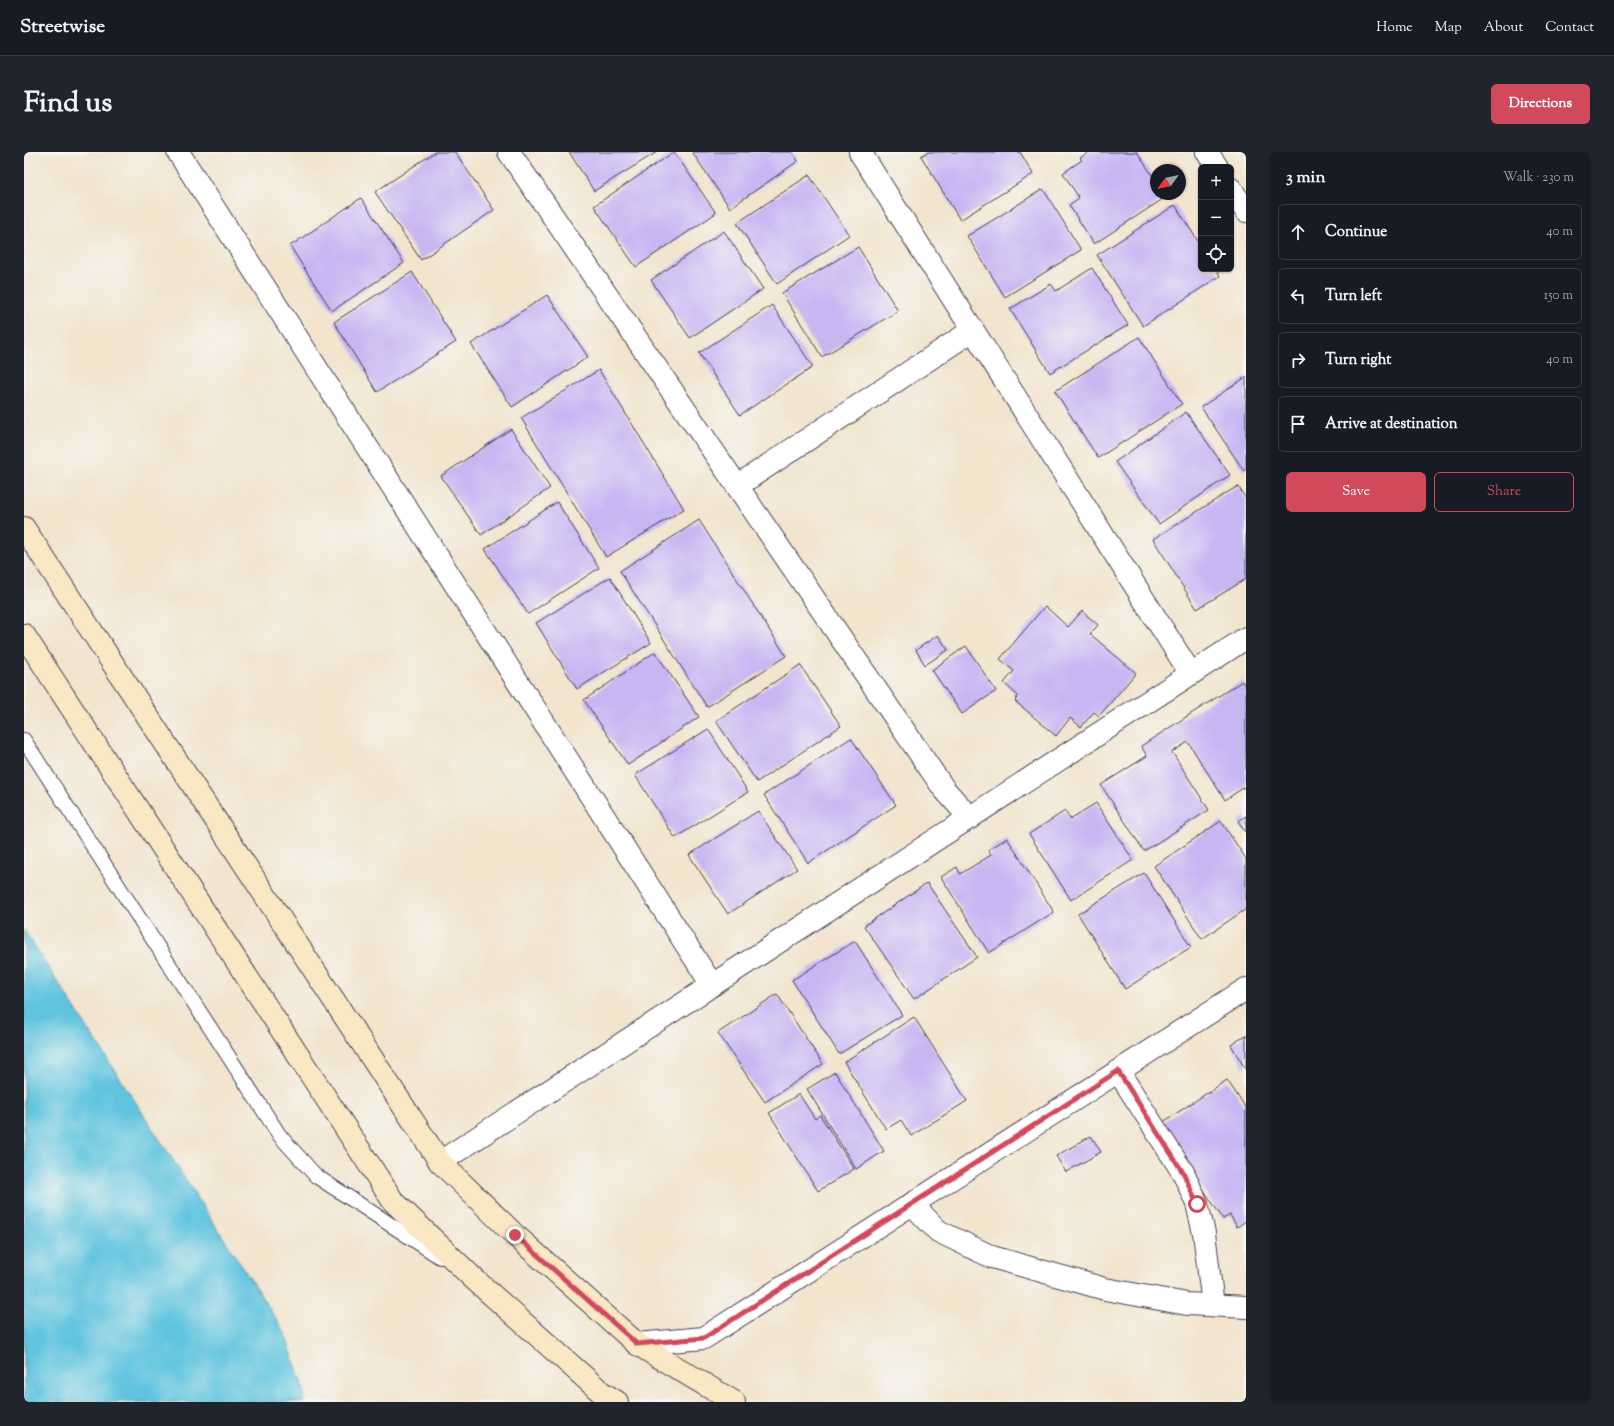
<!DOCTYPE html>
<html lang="en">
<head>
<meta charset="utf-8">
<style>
  body { margin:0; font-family:"Sorts Mill Goudy",serif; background:#20242c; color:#f1f3f6 }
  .controls { position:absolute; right:12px; top:12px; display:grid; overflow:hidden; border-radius:6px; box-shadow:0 1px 3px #0004 }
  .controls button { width:36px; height:36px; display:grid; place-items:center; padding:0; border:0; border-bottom:1px solid #363941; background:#171b24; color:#f1f3f6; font:20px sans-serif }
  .compass { position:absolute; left:1126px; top:12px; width:36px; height:36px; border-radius:50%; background:#171b24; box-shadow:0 1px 3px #0004; rotate:237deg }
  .stop { position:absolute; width:12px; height:12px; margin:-9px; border:3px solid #d1495b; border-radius:50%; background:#fff }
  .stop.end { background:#d1495b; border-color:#fff; box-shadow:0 1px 4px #0008 }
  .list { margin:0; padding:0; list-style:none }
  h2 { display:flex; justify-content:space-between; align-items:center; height:52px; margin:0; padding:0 16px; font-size:17px }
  h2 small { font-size:13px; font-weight:400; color:#9ea1a6 }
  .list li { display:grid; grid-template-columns:26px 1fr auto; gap:12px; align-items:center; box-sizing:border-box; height:56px; margin:0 8px 8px; padding:0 8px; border:1px solid #363941; border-radius:6px }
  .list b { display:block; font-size:15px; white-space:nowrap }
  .list em { font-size:13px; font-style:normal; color:#9ea1a6 }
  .actions { display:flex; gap:8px; padding:12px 16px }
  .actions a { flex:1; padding:9px 0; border:1px solid #d1495b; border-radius:6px; text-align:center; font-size:14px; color:#d1495b }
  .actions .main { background:#d1495b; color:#fff }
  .icon { flex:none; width:22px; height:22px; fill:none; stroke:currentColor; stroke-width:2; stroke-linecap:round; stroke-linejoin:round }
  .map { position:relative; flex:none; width:1222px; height:1250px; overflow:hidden; border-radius:6px }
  header { display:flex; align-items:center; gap:24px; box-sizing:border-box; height:56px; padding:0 20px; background:#171b24; border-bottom:1px solid #363941 }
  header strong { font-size:19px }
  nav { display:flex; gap:22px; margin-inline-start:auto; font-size:14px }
  .intro { display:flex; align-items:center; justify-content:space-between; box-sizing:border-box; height:96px; padding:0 24px }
  h1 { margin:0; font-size:28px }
  .button { padding:10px 18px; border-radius:6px; background:#d1495b; color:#fff; font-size:14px; font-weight:700 }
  main { display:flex; gap:24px; padding:0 24px }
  aside { flex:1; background:#171b24; border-radius:6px; box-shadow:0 1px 3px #0004 }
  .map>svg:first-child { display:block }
</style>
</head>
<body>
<header>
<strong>Streetwise</strong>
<nav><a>Home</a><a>Map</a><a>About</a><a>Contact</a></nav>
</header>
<div class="intro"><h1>Find us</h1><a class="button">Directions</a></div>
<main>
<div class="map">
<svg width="1222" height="1250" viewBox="0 0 1222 1250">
  <rect width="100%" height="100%" fill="#f6f6f2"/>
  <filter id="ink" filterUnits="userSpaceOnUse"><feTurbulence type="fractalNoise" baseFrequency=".025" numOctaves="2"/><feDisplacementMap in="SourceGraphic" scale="8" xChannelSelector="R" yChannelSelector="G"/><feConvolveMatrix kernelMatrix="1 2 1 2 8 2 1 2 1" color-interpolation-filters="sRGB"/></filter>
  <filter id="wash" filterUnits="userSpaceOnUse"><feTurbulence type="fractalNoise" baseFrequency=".012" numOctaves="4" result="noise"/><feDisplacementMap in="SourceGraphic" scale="16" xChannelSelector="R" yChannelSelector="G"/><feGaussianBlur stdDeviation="0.9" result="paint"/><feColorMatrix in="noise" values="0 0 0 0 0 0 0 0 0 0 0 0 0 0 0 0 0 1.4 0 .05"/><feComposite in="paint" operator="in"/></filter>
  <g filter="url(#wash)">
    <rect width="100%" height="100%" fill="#f2e4cd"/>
    <path fill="#61c4df" stroke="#42738d" d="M0,778L261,1181L280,1239L281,1250H0Z"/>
    <g id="blocks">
      <g fill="#c8b6f3">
        <path d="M411,0H431L470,58L397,108L351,40Z"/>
        <path d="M545,0H633L570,39Z"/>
        <path d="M650,0L692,61L612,115L570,54Z"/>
        <path d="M668,0H768L774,9L706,56Z"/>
        <path d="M904,0H996L1009,22L936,68L897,4Z"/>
        <path d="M1065,0H1113L1132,29V42H1140L1142,45L1070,92L1045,53L1055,46L1039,21L1058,8L1056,6Z"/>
        <path d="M785,23L825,83L753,132L713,71Z"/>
        <path d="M1019,37L1057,98L981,145L943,84Z"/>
        <path d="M337,46L380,111L308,159L266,94Z"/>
        <path d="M1151,53L1177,94V117H1192L1196,124L1119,174L1073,103Z"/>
        <path d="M700,79L739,137L666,186L627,128Z"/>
        <path d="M834,95L874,159L798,205L758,141Z"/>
        <path d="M1068,116L1104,173L1026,221L986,157L1027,132L1032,139Z"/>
        <path d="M388,120L432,190L353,240L310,170Z"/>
        <path d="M523,143L564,205L488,255L447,192Z"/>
        <path d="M748,153L789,215L716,263L675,201Z"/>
        <path d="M1115,185L1158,252L1074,306L1031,239Z"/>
        <path d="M575,218L660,357L582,405L497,266Z"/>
        <path d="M1222,225V317L1220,319L1177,255Z"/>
        <path d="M1162,260L1206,323L1135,372L1091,310Z"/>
        <path d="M487,277L526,336L457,383L417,324Z"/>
        <path d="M1214,334L1222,347V427L1173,457L1129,387Z"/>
        <path d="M533,350L575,416L504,462L461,397Z"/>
        <path d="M675,368L762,504L683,555L596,419Z"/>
        <path d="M586,425L627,491L553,537L512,471Z"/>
        <path d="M1021,454L1044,475L1058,459L1074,473L1066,482L1112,521L1075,564L1070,560L1057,575L1046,566L1032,584L991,549L994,544L980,531L990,519L976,507Z"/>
        <path d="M914,483L924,498L901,513L892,498Z"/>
        <path d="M942,494L972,539L938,562L908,518Z"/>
        <path d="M631,500L675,565L604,613L560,548Z"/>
        <path d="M776,513L817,574L733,630L692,569Z"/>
        <path d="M1218,529L1222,536V634L1201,648L1164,590L1148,600L1185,658L1120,699L1077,633L1123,604L1117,594Z"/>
        <path d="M684,577L724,640L651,686L611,623Z"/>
        <path d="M827,586L872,653L784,711L740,643Z"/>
        <path d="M1072,651L1109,708L1047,748L1005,682L1041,659L1046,667Z"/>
        <path d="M734,659L773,717L704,762L665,703Z"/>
        <path d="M1222,664V681L1214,669Z"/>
        <path d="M1197,669L1222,707V757L1178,787L1130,714Z"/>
        <path d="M983,686L1030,760L965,801L917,725L933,715L936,722L967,703L964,698Z"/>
        <path d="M1120,721L1167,795L1101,837L1054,762Z"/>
        <path d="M903,731L953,805L890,847L840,774Z"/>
        <path d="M831,789L878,863L815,902L768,828Z"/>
        <path d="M753,842L799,912L741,950L694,881Z"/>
        <path d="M890,865L943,949L887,984L877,968L862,977L820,910Z"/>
        <path d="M1222,883V918L1207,893Z"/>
        <path d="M811,920L860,999L832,1017L783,937Z"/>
        <path d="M1203,928L1222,956V1069L1213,1075L1206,1063L1199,1067L1136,972Z"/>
        <path d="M775,942L791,967L796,963L830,1017L794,1039L745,961Z"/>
        <path d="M1067,984L1077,1000L1042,1020L1032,1004Z"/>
      </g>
    </g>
  </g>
  <g filter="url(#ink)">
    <use href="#blocks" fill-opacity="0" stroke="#413f51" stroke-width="1"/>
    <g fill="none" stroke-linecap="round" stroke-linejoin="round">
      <g stroke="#413f51" stroke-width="16">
        <path id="lane" d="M0,588L256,984L292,1024L416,1105"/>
      </g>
      <g stroke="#413f51" stroke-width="24">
        <g id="street">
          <path d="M154,0L688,833"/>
          <path d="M485,0L920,637L946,666"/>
          <path d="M836,0L1167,522"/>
          <path d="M1183,0L1193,15"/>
          <path d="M1207,37L1222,59"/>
          <path d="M713,334L949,178"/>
          <path d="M1094,919L1160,1022L1173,1052L1180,1081L1189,1153"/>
          <path d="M416,1010L1222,486"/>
          <path d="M888,1052L914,1079L968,1105L1081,1137L1163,1152L1222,1155"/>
          <path d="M613,1192L680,1186L1222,837"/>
        </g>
      </g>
      <g stroke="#413f51" stroke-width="24">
        <g id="secondary">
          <path d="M0,376L416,1010L491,1083L613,1192L710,1250"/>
          <path d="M0,483L369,1049L450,1127L577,1240L593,1250"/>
        </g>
      </g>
      <use href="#lane" stroke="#fff" stroke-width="14"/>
      <use href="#street" stroke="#fff" stroke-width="22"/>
      <use href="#secondary" stroke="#fae7c3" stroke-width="22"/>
    </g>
  </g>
  <g fill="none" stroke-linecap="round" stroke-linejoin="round" filter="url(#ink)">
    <path stroke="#d1495b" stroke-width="5" d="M491,1083L613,1192L680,1186L1094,919L1160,1022L1173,1052"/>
  </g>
</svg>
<div class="controls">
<button>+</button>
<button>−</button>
<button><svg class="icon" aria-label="locate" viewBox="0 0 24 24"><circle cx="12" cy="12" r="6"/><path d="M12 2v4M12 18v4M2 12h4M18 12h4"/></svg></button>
</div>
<svg class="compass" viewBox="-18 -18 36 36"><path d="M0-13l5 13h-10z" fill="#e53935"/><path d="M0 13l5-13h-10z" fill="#9ea1a6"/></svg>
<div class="stop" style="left:1173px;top:1052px"></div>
<div class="stop end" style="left:491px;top:1083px"></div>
</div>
<aside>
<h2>3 min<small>Walk · 230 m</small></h2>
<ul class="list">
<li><svg class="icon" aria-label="ahead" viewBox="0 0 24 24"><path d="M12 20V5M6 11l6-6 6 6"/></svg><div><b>Continue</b></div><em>40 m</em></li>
<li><svg class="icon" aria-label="left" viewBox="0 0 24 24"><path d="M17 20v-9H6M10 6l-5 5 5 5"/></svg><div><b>Turn left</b></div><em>150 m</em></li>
<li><svg class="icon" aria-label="right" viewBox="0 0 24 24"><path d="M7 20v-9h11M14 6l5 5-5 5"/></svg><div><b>Turn right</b></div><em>40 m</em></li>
<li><svg class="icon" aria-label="arrive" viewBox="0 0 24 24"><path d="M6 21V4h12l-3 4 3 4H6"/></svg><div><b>Arrive at destination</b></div></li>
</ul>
<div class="actions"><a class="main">Save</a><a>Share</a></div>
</aside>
</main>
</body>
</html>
